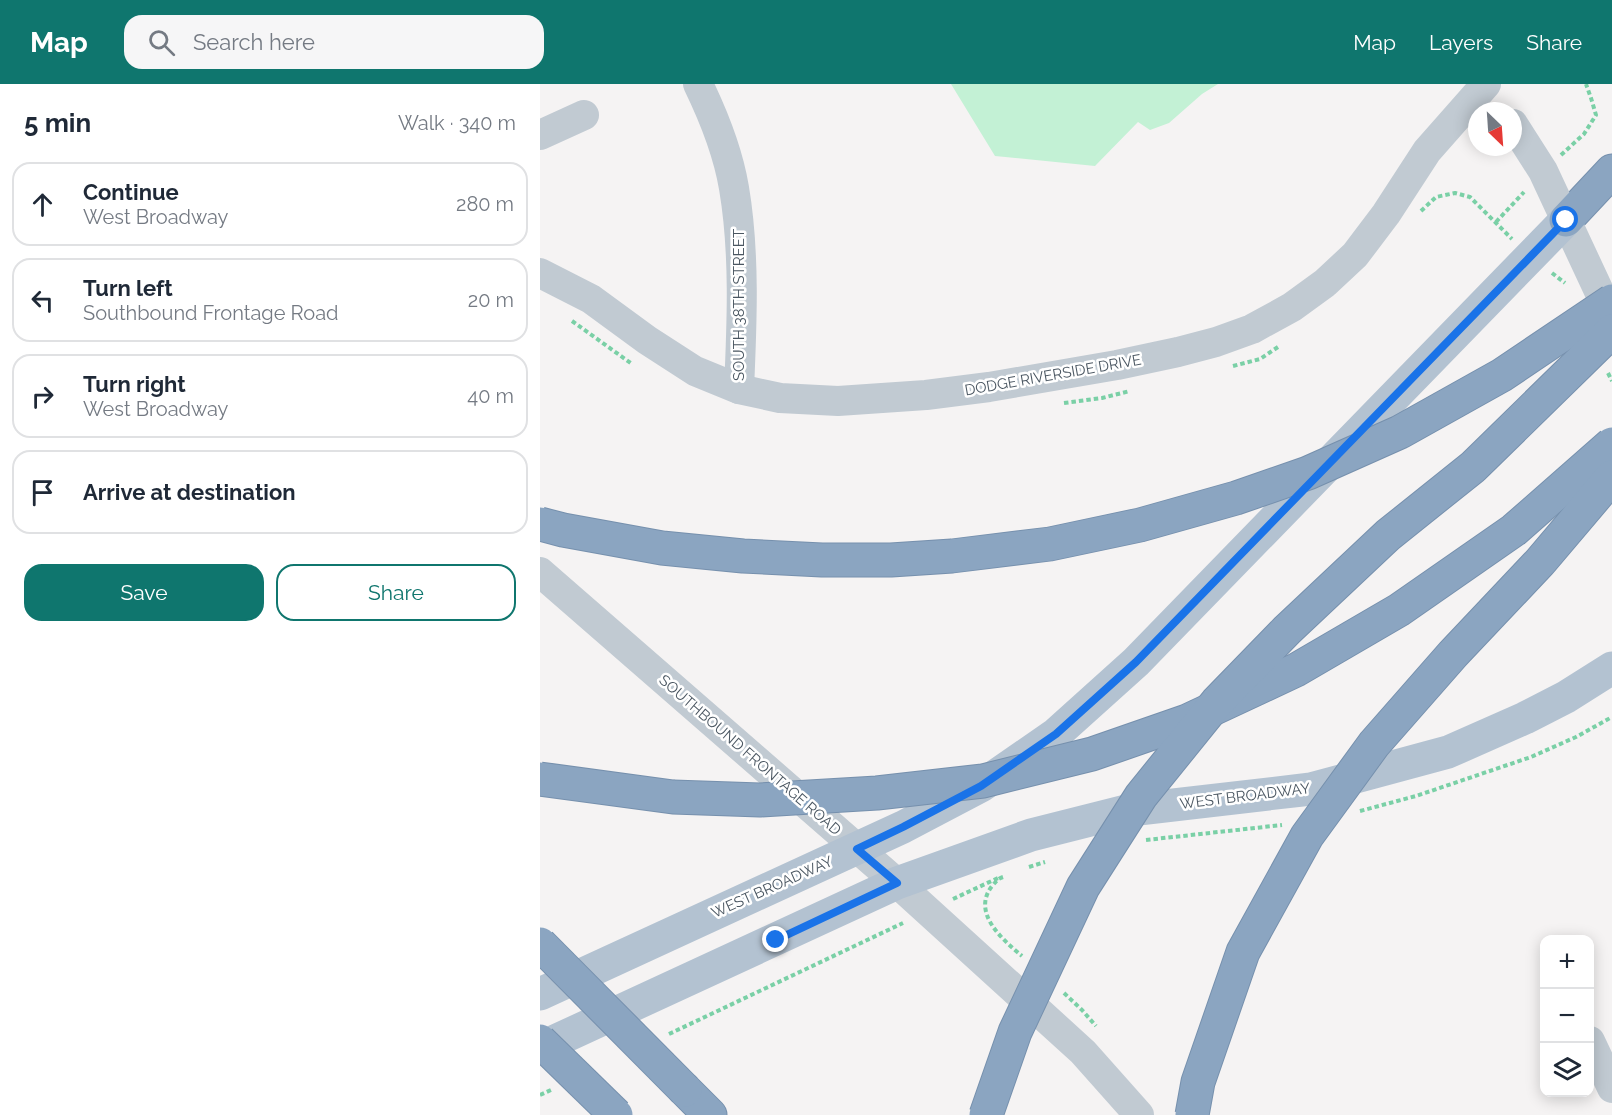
<!DOCTYPE html>
<html lang="en">
<head>
<meta charset="utf-8">
<style>
  body { margin:0; font-family:Raleway,sans-serif; background:#f6f6f7; color:#1f2937 }
  .controls { position:absolute; right:18px; bottom:18px; display:grid; overflow:hidden; border-radius:12px; box-shadow:0 3px 15px #0003 }
  .controls button { width:54px; height:54px; display:grid; place-items:center; padding:0; border:0; border-bottom:2px solid #e0e1e3; background:#fff; color:#1f2937; font:30px sans-serif }
  .compass { position:absolute; left:928px; top:18px; width:54px; height:54px; border-radius:50%; background:#fff; box-shadow:0 3px 15px #0003; rotate:155deg }
  .stop { position:absolute; width:18px; height:18px; margin:-14px; border:4px solid #1a73e8; border-radius:50%; background:#fff }
  .stop.end { background:#1a73e8; border-color:#fff; box-shadow:0 2px 6px #0008 }
  .list { margin:0; padding:0; list-style:none }
  h2 { display:flex; justify-content:space-between; align-items:center; height:78px; margin:0; padding:0 24px; font-size:26px }
  h2 small { font-size:20px; font-weight:400; color:#747a83 }
  .list li { display:grid; grid-template-columns:39px 1fr auto; gap:18px; align-items:center; box-sizing:border-box; height:84px; margin:0 12px 12px; padding:0 12px; border:2px solid #e0e1e3; border-radius:18px }
  .list b { display:block; font-size:22px; white-space:nowrap }
  .list p { margin:0; font-size:20px; white-space:nowrap; color:#747a83 }
  .list em { font-size:20px; font-style:normal; color:#747a83 }
  .actions { display:flex; gap:12px; padding:18px 24px }
  .actions a { flex:1; padding:14px 0; border:2px solid #0f766e; border-radius:18px; text-align:center; font-size:21px; color:#0f766e }
  .actions .main { background:#0f766e; color:#fff }
  .icon { flex:none; width:33px; height:33px; fill:none; stroke:currentColor; stroke-width:2; stroke-linecap:round; stroke-linejoin:round }
  .map { position:relative; flex:none; width:1072px; height:1031px; overflow:hidden }
  header { display:flex; align-items:center; gap:36px; box-sizing:border-box; height:84px; padding:0 30px; background:#0f766e; color:#fff }
  header strong { font-size:28px }
  nav { display:flex; gap:33px; margin-inline-start:auto; font-size:21px }
  .search { width:420px; height:54px; background:#f6f6f7; display:flex; align-items:center; gap:15px; box-sizing:border-box; padding:0 21px; border-radius:18px; color:#747a83; font-size:22px }
  main { display:flex }
  aside { flex:1; background:#fff }
  .map>svg:first-child { display:block }
</style>
</head>
<body>
<header>
<strong>Map</strong>
<div class="search"><svg class="icon" aria-label="search" viewBox="0 0 24 24"><circle cx="10" cy="10" r="6"/><path d="M15 15l6 6"/></svg>Search here</div>
<nav><a>Map</a><a>Layers</a><a>Share</a></nav>
</header>
<main>
<aside>
<h2>5 min<small>Walk · 340 m</small></h2>
<ul class="list">
<li><svg class="icon" aria-label="ahead" viewBox="0 0 24 24"><path d="M12 20V5M6 11l6-6 6 6"/></svg><div><b>Continue</b><p>West Broadway</p></div><em>280 m</em></li>
<li><svg class="icon" aria-label="left" viewBox="0 0 24 24"><path d="M17 20v-9H6M10 6l-5 5 5 5"/></svg><div><b>Turn left</b><p>Southbound Frontage Road</p></div><em>20 m</em></li>
<li><svg class="icon" aria-label="right" viewBox="0 0 24 24"><path d="M7 20v-9h11M14 6l5 5-5 5"/></svg><div><b>Turn right</b><p>West Broadway</p></div><em>40 m</em></li>
<li><svg class="icon" aria-label="arrive" viewBox="0 0 24 24"><path d="M6 21V4h12l-3 4 3 4H6"/></svg><div><b>Arrive at destination</b></div></li>
</ul>
<div class="actions"><a class="main">Save</a><a>Share</a></div>
</aside>
<div class="map">
<svg width="1072" height="1031" viewBox="0 0 1072 1031">
  <rect width="100%" height="100%" fill="#f5f3f3"/>
  <path fill="#c3f1d5" d="M411,0H678L662,10L629,39L610,46L598,38L555,82L455,72Z"/>
  <g fill="none" stroke-linecap="round" stroke-linejoin="round">
    <g stroke="#7690ad" stroke-width="35">
      <g id="highway">
        <path d="M1026,136L1072,87"/>
        <path d="M145,1006L170,1031"/>
      </g>
    </g>
    <g stroke="#7ad0a6" stroke-width="4" stroke-dasharray="4.5 3" stroke-linecap="butt">
      <path d="M1021,71L1044,50L1056,31L1051,14L1046,0"/>
      <path d="M881,127L896,113L915,109L930,113L972,155"/>
      <path d="M956,138L984,108"/>
      <path d="M1012,189L1025,199"/>
      <path d="M32,237L92,280"/>
      <path d="M693,282L720,275L738,263"/>
      <path d="M1068,289L1072,297"/>
      <path d="M524,319L562,314L590,307"/>
      <path d="M820,727L876,712L991,673L1036,653L1072,633"/>
      <path d="M606,756L742,741"/>
      <path d="M489,783L505,778"/>
      <path d="M463,793C457,795 456,798 452,802C431,829 463,856 482,872"/>
      <path d="M413,815L458,794"/>
      <path d="M524,909L542,926L556,942"/>
      <path d="M129,950L363,839"/>
      <path d="M0,1011L11,1006"/>
    </g>
    <g stroke="#c1cad2" stroke-width="30">
      <path d="M158,0C174,33 188,68 194,104C205,169 202,239 199,305"/>
      <path d="M973,40L1003,87L1072,235"/>
      <path d="M0,51L44,31"/>
      <path d="M0,189L51,215L107,256L155,287L199,305L240,314L298,317L386,311L449,303L577,281L638,268L676,258L712,245L752,223L785,199L815,171L846,130L887,67L946,0"/>
      <path d="M0,488L357,799L543,968L599,1031"/>
      <path d="M1050,957L1072,1004"/>
    </g>
    <g stroke="#b3c2d1" stroke-width="33">
      <path d="M0,910L363,743L441,702L516,650L596,578L1026,136"/>
      <path d="M0,964L357,799L491,751L590,726L771,705L908,668L985,634L1026,613L1072,584"/>
    </g>
    <use href="#highway" stroke="#8ba5c1" stroke-width="33"/>
    <g stroke="#7690ad" stroke-width="35" stroke-linecap="butt">
      <g id="highway-bridge">
        <path d="M0,440L23,446L122,464L203,472L282,476H351L412,472L510,460L600,441L696,414L768,389L860,348L962,291L1072,217"/>
        <path d="M0,695L133,713L220,716L337,709L443,697L552,670L647,637L756,586L859,526L974,446L1072,360"/>
        <path d="M0,860L145,1006"/>
        <path d="M0,957L76,1031"/>
        <path d="M446,1031L475,948L543,803L601,712L677,618L747,546L848,451L933,383L1072,247"/>
        <path d="M652,1031L658,998L703,868L767,752L834,660L913,570L1000,478L1072,393"/>
      </g>
    </g>
    <use href="#highway-bridge" stroke="#8ba5c1" stroke-width="33"/>
  </g>
  <g fill="none" stroke-linecap="round" stroke-linejoin="round">
    <path stroke="#1a73e8" stroke-width="8" d="M236,856L357,799L317,765L363,743L441,702L516,650L596,578L1026,136"/>
  </g>
  <g text-anchor="middle" stroke-width="5" stroke-linejoin="round" paint-order="stroke">
    <g font-size="15" fill="#4a5661" stroke="#fff">
      <text transform="translate(199 221) rotate(-90)" y="5">SOUTH 38TH STREET</text>
      <text transform="translate(513 291) rotate(-10)" y="5">DODGE RIVERSIDE DRIVE</text>
      <text transform="translate(210 671) rotate(41)" y="5">SOUTHBOUND FRONTAGE ROAD</text>
      <text transform="translate(705 712) rotate(-7)" y="5">WEST BROADWAY</text>
      <text transform="translate(232 803) rotate(-24)" y="5">WEST BROADWAY</text>
    </g>
  </g>
</svg>
<div class="controls">
<button>+</button>
<button>−</button>
<button><svg class="icon" aria-label="layers" viewBox="0 0 24 24"><path d="M12 4l9 5-9 5-9-5zM3 14l9 5 9-5"/></svg></button>
</div>
<svg class="compass" viewBox="-18 -18 36 36"><path d="M0-13l5 13h-10z" fill="#e53935"/><path d="M0 13l5-13h-10z" fill="#747a83"/></svg>
<div class="stop" style="left:1026px;top:136px"></div>
<div class="stop end" style="left:236px;top:856px"></div>
</div>
</main>
</body>
</html>
